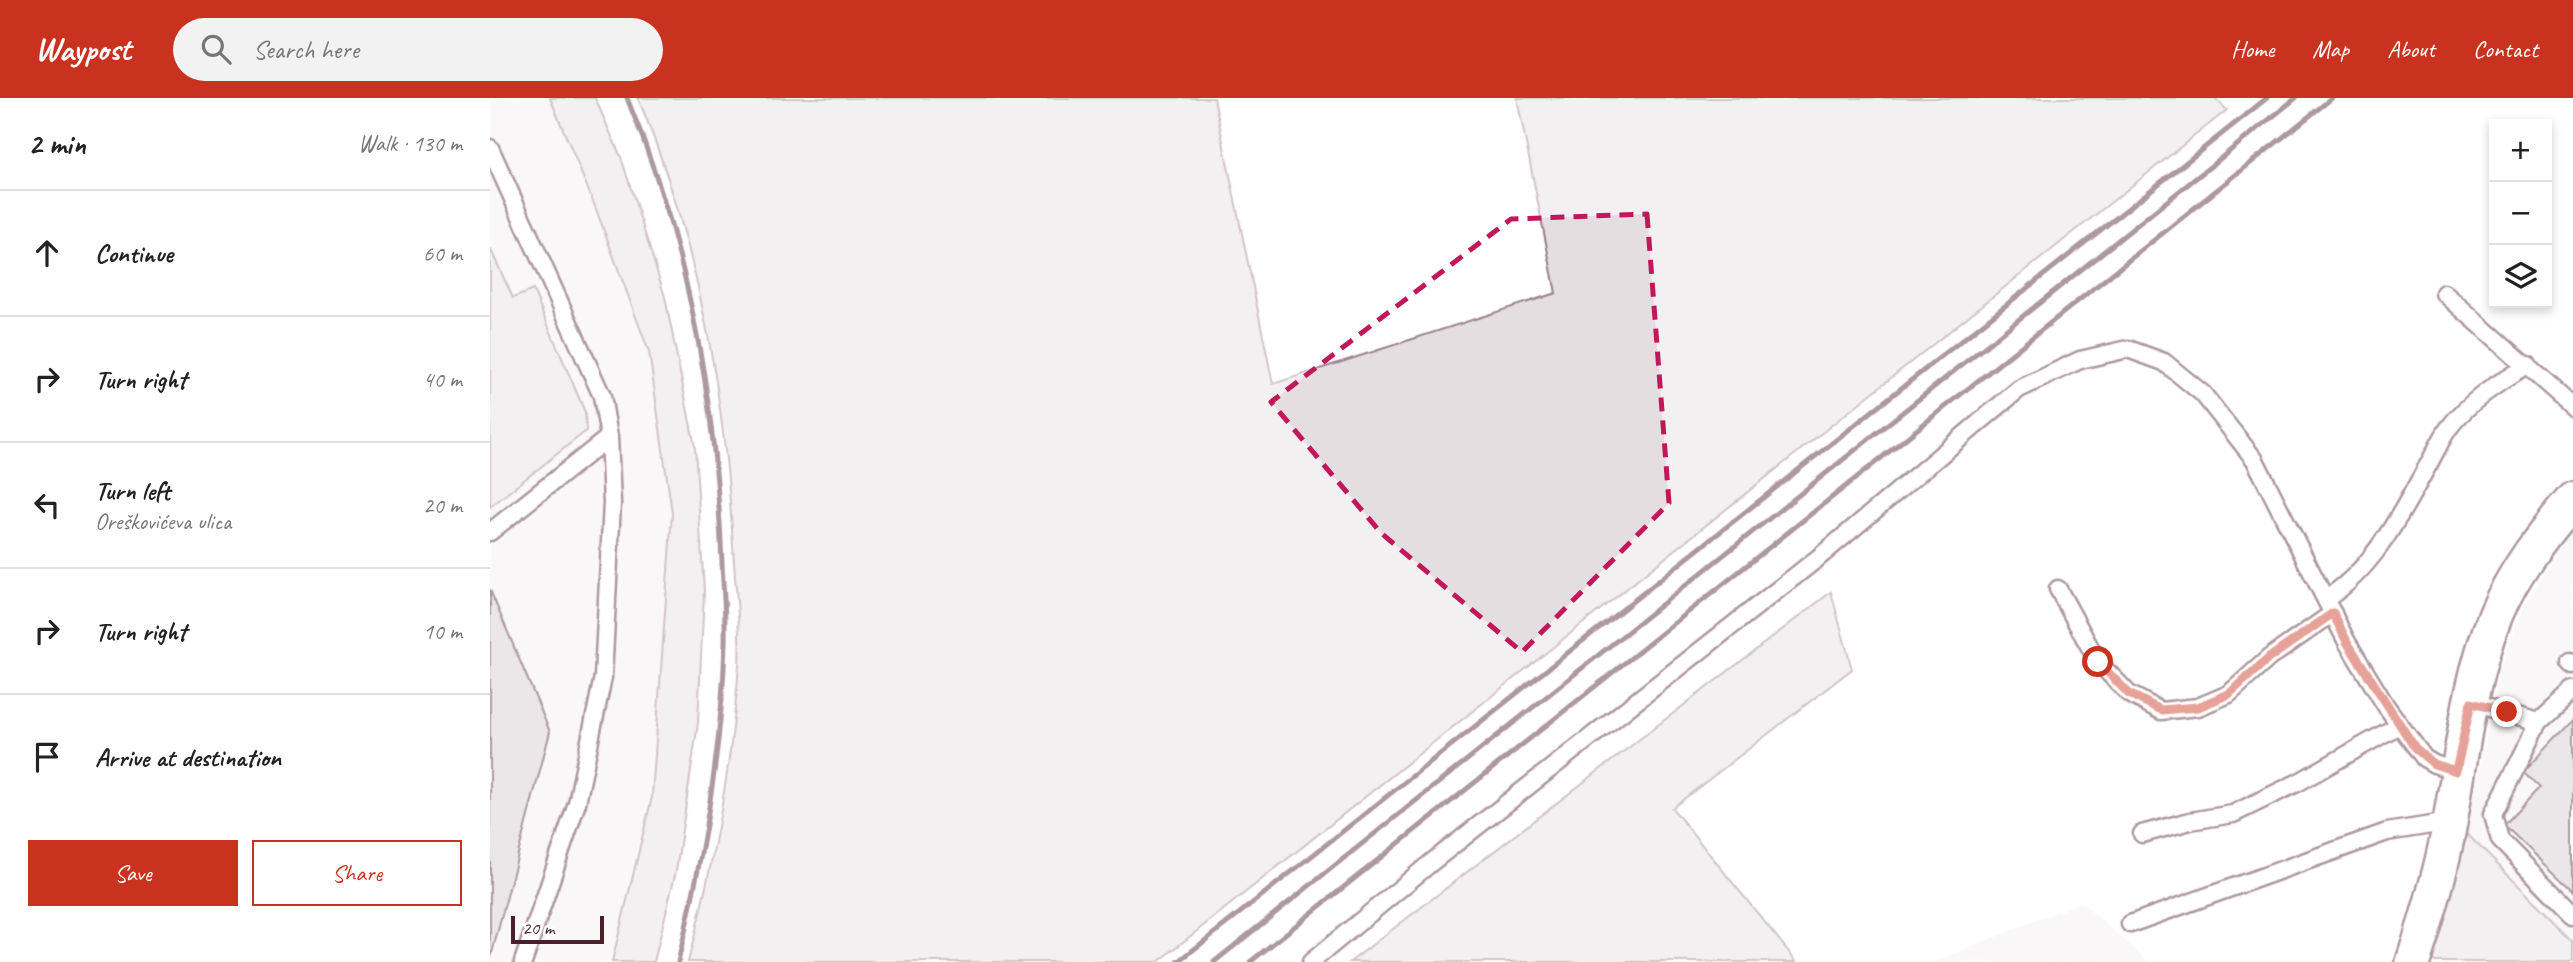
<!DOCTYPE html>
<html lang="en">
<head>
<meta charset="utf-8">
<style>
  body { margin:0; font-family:Caveat,sans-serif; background:#f2f2f2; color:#222 }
  .controls { position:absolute; right:21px; top:21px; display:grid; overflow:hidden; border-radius:0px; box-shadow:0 4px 10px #0003 }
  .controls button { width:63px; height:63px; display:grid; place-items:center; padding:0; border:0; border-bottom:2px solid #e0e0e0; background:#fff; color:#222; font:35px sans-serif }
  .scale { position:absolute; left:21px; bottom:18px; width:93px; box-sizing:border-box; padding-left:7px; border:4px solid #4a1f2b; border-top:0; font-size:19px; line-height:24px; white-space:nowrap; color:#4a1f2b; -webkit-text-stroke:5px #fff; paint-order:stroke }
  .stop { position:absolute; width:21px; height:21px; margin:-16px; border:5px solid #c8321e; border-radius:50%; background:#fff }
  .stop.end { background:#c8321e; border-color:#fff; box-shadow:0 2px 7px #0008 }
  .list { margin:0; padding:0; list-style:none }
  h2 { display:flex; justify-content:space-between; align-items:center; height:91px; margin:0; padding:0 28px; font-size:30px }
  h2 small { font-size:23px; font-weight:400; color:#767676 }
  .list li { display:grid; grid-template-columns:46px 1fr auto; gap:21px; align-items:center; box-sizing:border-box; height:126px; padding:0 28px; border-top:2px solid #e0e0e0 }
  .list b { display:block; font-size:26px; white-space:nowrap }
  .list p { margin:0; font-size:23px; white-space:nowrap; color:#767676 }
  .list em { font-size:23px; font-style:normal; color:#767676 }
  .actions { display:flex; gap:14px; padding:21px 28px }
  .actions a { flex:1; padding:16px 0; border:2px solid #c8321e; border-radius:0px; text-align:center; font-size:24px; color:#c8321e }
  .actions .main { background:#c8321e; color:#fff }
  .icon { flex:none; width:38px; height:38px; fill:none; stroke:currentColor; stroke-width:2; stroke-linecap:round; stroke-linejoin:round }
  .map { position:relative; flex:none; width:2083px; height:864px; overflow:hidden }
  header { display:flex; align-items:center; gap:42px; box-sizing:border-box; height:98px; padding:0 35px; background:#c8321e; color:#fff }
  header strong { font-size:33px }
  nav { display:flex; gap:38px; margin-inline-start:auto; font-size:24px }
  .search { width:490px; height:63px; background:#f2f2f2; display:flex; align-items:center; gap:18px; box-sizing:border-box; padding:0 24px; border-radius:38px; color:#767676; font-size:26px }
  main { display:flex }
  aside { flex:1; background:#fff }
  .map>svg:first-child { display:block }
</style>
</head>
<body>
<header>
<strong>Waypost</strong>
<div class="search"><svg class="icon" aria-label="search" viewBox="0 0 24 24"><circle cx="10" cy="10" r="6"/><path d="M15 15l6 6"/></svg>Search here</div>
<nav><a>Home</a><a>Map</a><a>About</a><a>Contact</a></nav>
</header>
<main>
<aside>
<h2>2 min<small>Walk · 130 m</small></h2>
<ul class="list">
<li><svg class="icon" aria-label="ahead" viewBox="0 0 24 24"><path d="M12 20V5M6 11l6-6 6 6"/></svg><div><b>Continue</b></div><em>60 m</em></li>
<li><svg class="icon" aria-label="right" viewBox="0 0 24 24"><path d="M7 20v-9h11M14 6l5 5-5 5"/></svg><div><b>Turn right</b></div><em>40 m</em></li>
<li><svg class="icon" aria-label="left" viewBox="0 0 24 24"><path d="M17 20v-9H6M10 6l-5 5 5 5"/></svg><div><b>Turn left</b><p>Oreškovićeva ulica</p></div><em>20 m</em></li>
<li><svg class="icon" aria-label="right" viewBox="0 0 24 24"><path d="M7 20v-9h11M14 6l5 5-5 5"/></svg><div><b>Turn right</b></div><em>10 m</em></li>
<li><svg class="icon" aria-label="arrive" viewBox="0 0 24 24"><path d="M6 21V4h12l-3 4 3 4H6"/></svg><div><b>Arrive at destination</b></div></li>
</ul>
<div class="actions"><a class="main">Save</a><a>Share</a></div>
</aside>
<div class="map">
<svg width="2083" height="864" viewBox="0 0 2083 864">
  <rect width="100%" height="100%" fill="#fff"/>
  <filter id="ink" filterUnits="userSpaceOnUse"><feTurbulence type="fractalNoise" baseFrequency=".0143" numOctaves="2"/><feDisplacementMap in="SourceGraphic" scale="14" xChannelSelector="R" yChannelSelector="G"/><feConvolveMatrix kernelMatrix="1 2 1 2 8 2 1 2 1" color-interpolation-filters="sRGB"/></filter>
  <g filter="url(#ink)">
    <g fill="#f2eeef">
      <path d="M0,0H60L103,103L159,254L182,415L162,699L122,864H0Z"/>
      <path d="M2083,431V842L1977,736L2010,568L2037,502L2068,449Z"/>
      <path d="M1591,804L1659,864H1444Z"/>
    </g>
    <g fill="#e5dee0" stroke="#987e86" stroke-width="2">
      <path d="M60,0H105L131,59L175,199L205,349L214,493L208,625L186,773L164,864H122L162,699L182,415L159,254L103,103Z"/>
      <path d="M148,0H724L783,286L1066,195L1027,0H1725L1737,12L668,864H198C223,767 242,666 249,566C251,533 246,498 244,465C236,306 210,148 148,0Z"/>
      <path d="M0,150L23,200L43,192L95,314L96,333L0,409Z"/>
      <path d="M1341,494L1362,571L1182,710L1307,864H860Z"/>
      <path d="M1977,736L2083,842V864H1945L1942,861Z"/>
    </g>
    <g fill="#d2c7cb" stroke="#4a1f2b" stroke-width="2">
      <path d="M0,492L60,634L0,863Z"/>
      <path d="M2083,621V793L2014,727L2049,690L2033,674Z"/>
    </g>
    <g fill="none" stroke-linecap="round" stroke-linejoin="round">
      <g stroke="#4a1f2b" stroke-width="21">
        <g id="service">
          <path d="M0,50L112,298L119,339L0,434"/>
          <path d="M1954,195L2083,309"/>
          <path d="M1568,491L1608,564L1639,596L1671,613L1708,609L1739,596L1779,560L1843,515"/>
          <path d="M1836,501C1884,470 1910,417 1937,369C1944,357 1950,343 1958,331C1978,304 2009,284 2038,267"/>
          <path d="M2080,565L2083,568"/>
          <path d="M1981,605L2049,624L2083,593"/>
          <path d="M2049,624L2003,716L2010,742L2083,816"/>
          <path d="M1652,736L1700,723L1743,716L1809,684L1909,627"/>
          <path d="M1640,826L1897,734L1960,724"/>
          <path d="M33,864L87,705L113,579L122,405L119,339"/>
          <path d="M821,864L942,764L1328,460L1529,291L1590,262L1638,251L1674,264L1713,296L1765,362L1857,544L1896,608L1934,660L1944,666L1966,673"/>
        </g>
      </g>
      <g stroke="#4a1f2b" stroke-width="38">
        <path id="minor" d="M1923,864C1938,818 1952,772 1960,724C1972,655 1979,582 2006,516C2024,473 2053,436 2083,401"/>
      </g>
      <use href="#service" stroke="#fff" stroke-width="16"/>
      <use href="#minor" stroke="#fff" stroke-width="33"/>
      <g stroke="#4a1f2b" stroke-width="5">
        <path d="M137,0C198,146 226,308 232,465C233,491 236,518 235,545C232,653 213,759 188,864"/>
        <path d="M688,864L1777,0"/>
        <path d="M724,864L1806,0"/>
        <path d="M760,864L1842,0"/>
      </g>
    </g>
  </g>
  <g fill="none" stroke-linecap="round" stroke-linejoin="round" filter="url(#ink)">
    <path stroke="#c8321e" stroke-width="9" d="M1608,564L1639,596L1671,612L1708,609L1739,596L1779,560L1843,515L1857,544L1925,650L1944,666L1966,673L1981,605L2017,614"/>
  </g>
  <path d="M0 0H2083V864H0ZM1157,116L1179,405L1032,554L891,435L781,304L1021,121Z" fill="#fff" fill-opacity=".55" fill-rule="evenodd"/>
  <path fill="none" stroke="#c2185b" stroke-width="5" stroke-dasharray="14 9" stroke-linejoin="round" d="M1157,116L1179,405L1032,554L891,435L781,304L1021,121Z"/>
</svg>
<div class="controls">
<button>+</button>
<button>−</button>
<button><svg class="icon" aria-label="layers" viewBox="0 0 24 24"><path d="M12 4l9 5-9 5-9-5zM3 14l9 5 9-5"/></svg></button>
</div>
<div class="scale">20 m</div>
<div class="stop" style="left:1608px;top:564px"></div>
<div class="stop end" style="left:2017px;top:614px"></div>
</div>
</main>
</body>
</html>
